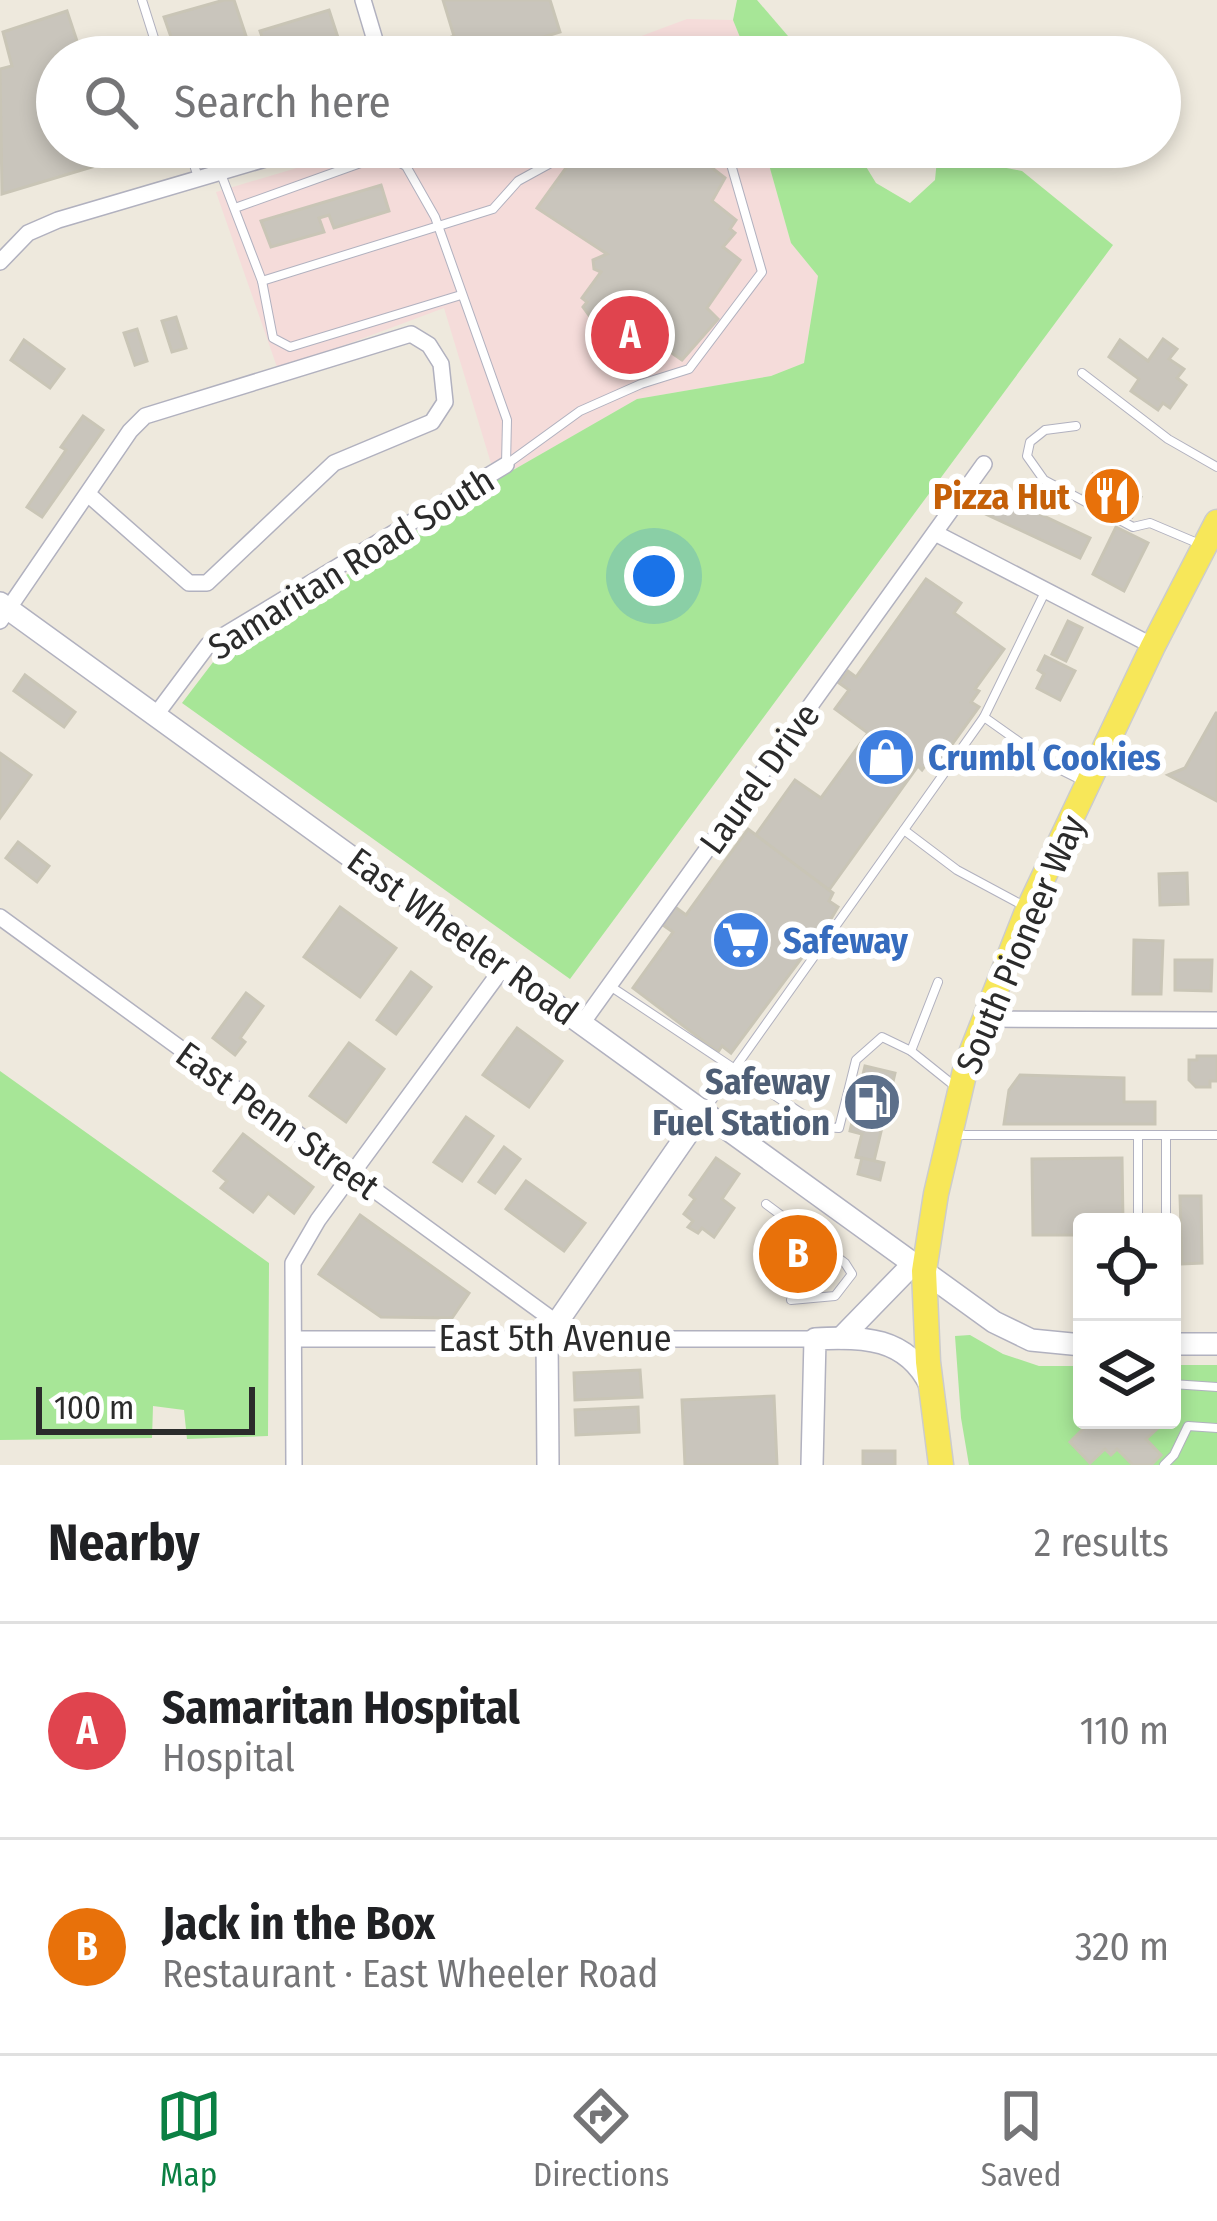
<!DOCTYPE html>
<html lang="en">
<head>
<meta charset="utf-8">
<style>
  body { margin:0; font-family:"Fira Sans Condensed",sans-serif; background:#f6f6f6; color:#202124 }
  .controls { position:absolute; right:36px; bottom:36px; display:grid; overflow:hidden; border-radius:12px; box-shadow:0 6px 18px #0003 }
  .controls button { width:108px; height:108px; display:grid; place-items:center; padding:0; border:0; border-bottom:3px solid #e0e0e0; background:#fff; color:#202124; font:60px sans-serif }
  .scale { position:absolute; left:36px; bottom:30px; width:219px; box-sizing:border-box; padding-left:12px; border:6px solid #2b2b2b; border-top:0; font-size:33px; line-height:42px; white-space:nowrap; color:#2b2b2b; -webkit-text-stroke:9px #fff; paint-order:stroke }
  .you { position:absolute; left:654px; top:576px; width:42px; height:42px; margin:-30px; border:9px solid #fff; border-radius:50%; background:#1a73e8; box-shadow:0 0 0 18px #1a73e833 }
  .badge { display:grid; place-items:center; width:78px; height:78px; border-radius:50%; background:#0b8043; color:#fff; font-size:39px; font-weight:700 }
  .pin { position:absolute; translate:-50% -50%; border:6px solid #fff; box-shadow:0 3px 12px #0006 }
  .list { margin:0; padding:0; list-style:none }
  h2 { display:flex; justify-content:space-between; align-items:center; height:156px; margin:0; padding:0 48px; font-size:51px }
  h2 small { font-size:39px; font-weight:400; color:#757577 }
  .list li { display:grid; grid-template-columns:78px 1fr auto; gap:36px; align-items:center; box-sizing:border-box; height:216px; padding:0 48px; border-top:3px solid #e0e0e0 }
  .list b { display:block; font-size:45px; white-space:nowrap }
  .list p { margin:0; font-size:39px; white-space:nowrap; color:#757577 }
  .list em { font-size:39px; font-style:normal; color:#757577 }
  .icon { flex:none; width:66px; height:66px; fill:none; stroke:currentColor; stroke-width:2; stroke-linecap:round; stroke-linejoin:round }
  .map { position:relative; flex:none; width:1217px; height:1465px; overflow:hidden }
  .search { position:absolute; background:#fff; box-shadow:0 6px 18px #0003; left:36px; right:36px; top:36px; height:132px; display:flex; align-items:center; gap:30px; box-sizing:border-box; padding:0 42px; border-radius:66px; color:#757577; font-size:45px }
  .sheet { height:588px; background:#fff }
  nav { display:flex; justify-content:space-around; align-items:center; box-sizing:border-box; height:168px; border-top:3px solid #e0e0e0; background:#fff; font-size:33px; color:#757577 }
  nav a { display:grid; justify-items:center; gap:6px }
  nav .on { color:#0b8043 }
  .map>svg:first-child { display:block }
</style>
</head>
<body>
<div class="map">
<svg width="1217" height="1465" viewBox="0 0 1217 1465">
  <rect width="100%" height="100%" fill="#eee9dd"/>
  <g fill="#f5dcda">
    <path d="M687,19L733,20L748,57H585Z"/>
    <path d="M367,147H764L791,243L818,276L804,363L771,376L637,399L496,480L444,308L278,370L216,192Z"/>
  </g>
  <g fill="#a7e697">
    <path d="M737,0H757L806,57H748L733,20Z"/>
    <path d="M764,147H854L876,183L910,203L935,180L937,159L958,153L986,164L1022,171L1113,245L570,979L182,703L217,657L496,480L637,399L771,376L804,363L818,276L791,243Z"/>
    <path d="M0,1071L269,1263L268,1436L187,1439L184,1410L153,1406L152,1438L0,1440Z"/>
    <path d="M970,1335L1003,1354L1039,1366H1082V1420H1172V1365H1217V1465H969L961,1418L955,1336Z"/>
  </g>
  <g fill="#c9c5bc" stroke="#c9c5b6" stroke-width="3">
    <path d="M224,0H234L253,57H178L164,17Z"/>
    <path d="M443,0H550L560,32L478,57H455L449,38L454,36Z"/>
    <path d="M329,10L344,56L269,57L260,31Z"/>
    <path d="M67,11L79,47L57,54V147H86L92,167L2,194L0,69L12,66L3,32Z"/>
    <path d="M581,147H704L698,157L725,178L712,201L736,220L730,229L735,233L723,247L740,260L707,308L718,319L682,360L631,325L622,337L599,329L583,307L587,302L582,298L601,272L594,269L593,260L607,254L537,208Z"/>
    <path d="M381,185L389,211L334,228L329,215L319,218L324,232L271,247L261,221Z"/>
    <path d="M176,317L186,348L172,352L162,321Z"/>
    <path d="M137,329L147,361L135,365L124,333Z"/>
    <path d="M1163,339L1177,349L1169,359L1184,369L1177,378L1186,385L1170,408L1163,403L1158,410L1131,391L1139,379L1109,357L1120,340L1148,361Z"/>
    <path d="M24,340L64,369L50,388L11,360Z"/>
    <path d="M83,416L103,430L42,517L27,507L66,450L61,447Z"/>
    <path d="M1093,474L1141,497L1132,517L1083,494Z"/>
    <path d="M987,489L1090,538L1080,558L977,510Z"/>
    <path d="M1116,527L1148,543L1124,591L1093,574Z"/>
    <path d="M926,579L961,603L954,613L1004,649L975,689L979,691L971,702L979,707L938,764L931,758L922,770L918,766L829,890L755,836L795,780L821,798L868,733L835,709L849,690L839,683L848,671L856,677Z"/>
    <path d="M1068,621L1082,628L1066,661L1052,654Z"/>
    <path d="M1045,656L1075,671L1060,700L1037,688L1044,674L1038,670Z"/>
    <path d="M25,675L75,712L64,727L14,691Z"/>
    <path d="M1216,713H1217V801L1168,775L1185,768Z"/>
    <path d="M0,753L31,775L0,818Z"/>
    <path d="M748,829L833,893L829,901L838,907L818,941L815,940L731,1053L722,1046L718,1052L633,988L673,932L663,925L675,907L686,915Z"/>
    <path d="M18,842L49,866L37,882L6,858Z"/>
    <path d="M1187,873L1188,904L1160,905L1159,874Z"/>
    <path d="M340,907L396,948L360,997L304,957Z"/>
    <path d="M1134,940L1163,941L1161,994H1133Z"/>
    <path d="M1175,960H1212L1211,991L1175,990Z"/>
    <path d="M411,972L431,987L396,1034L377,1020Z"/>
    <path d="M246,993L263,1006L240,1038L245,1042L235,1055L213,1038Z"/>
    <path d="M517,1028L562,1061L529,1107L483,1075Z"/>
    <path d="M349,1043L384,1069L346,1122L310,1096Z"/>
    <path d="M1197,1056H1217V1081H1210V1087H1196L1189,1080V1060H1197Z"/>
    <path d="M865,1066L895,1073L874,1161L856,1157L862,1134L850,1131Z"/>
    <path d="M1020,1075L1124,1078V1102H1155V1124H1004L1009,1090Z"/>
    <path d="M466,1117L493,1136L462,1181L434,1162Z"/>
    <path d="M243,1134L313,1187L294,1213L268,1193L253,1212L221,1188L227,1181L214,1171Z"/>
    <path d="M504,1147L520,1159L495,1193L479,1182Z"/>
    <path d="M716,1158L739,1174L722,1199L734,1208L714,1237L702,1228L698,1233L688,1227L693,1221L684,1214L695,1199L690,1195Z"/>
    <path d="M862,1158L884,1163L880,1180L858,1174Z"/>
    <path d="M1122,1158L1123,1222H1082V1235H1033L1032,1159Z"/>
    <path d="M526,1181L585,1223L564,1251L506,1209Z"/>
    <path d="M1180,1196H1201L1202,1263L1182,1264Z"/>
    <path d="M360,1215L469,1293L452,1318L381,1317L319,1274Z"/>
    <path d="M782,1226L829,1260L813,1282L766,1248Z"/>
    <path d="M640,1370L642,1397L575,1400L574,1373Z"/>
    <path d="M774,1396L777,1465H685L682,1400Z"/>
    <path d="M638,1407L639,1432L576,1435L575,1410Z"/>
    <path d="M1082,1419L1149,1420L1157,1429L1146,1439L1161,1455L1151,1465H1133L1117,1449L1111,1455L1105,1449L1090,1463L1070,1442L1085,1427L1080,1421Z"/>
    <rect x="863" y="1451" width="32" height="14"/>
  </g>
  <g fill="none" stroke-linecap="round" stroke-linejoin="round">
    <g stroke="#b1b1bf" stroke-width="10">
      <g id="service">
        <path d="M142,0L160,57"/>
        <path d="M188,147L198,177"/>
        <path d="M221,174L262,281L273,338L290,347L461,295"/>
        <path d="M235,208L369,160L392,159L406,166L435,217L507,420L506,464"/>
        <path d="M262,281L493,209L518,181L549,164L558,147"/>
        <path d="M1082,373L1168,439L1217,467"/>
        <path d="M1076,426L1045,430L1030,442L1027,456L1044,480L1133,527L1150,523L1202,545"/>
        <path d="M507,464L580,411L641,384L689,369L762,272L726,147"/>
        <path d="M984,717L1053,766L1081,780"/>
        <path d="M904,830L957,870L1024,906"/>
        <path d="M610,986L822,1127L839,1128L856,1060L882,1037L911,1051L938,982"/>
        <path d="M911,1051L957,1088"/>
        <path d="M705,1110L984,717L1045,592"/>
        <path d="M955,1135H1217"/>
        <path d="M766,1204L845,1263L852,1274L835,1296L791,1300"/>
        <path d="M1138,1222V1135"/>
        <path d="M1166,1222V1135"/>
        <path d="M1172,1384L1217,1387"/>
        <path d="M1164,1465L1174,1455L1188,1426L1217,1428"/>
      </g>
    </g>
    <g stroke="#b1b1bf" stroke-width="18">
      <g id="minor">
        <path d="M363,0L380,57"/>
        <path d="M0,262L28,233L58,220L306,147"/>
        <path d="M935,533L1153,646"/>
        <path d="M0,621L130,431L145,416L411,334L429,345L441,364L445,402L432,422L334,463L207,583H189L89,495"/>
        <path d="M155,716L208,645L506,465"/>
        <path d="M0,917L557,1323"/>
        <path d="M982,1019L1217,1020"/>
        <path d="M583,1022L984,464"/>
        <path d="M294,1339H815"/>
        <path d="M294,1465L293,1263L318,1220L505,965"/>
      </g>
    </g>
    <g stroke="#b1b1bf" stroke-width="24">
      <g id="tertiary">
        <path d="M841,1338L914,1263"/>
        <path d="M548,1465L547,1337L704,1110"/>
        <path d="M812,1465L815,1339C862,1336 907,1337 930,1385"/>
      </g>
    </g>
    <g stroke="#b1b1bf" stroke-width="24">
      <g id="secondary">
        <path d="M0,603L994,1322L1031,1340L1082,1345"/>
        <path d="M1172,1344H1217"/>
      </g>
    </g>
    <g stroke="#ccc" stroke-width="27">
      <path id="primary" d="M941,1465L928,1362L924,1271L936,1194L966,1066L1026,914L1153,646L1217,522"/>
    </g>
    <use href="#service" stroke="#fff" stroke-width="8"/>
    <use href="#minor" stroke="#fff" stroke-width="15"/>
    <use href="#tertiary" stroke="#fff" stroke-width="21"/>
    <use href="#secondary" stroke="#fff" stroke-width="21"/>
    <use href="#primary" stroke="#f7e759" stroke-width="24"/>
  </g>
  <defs>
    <g id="restaurant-disc" transform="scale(3)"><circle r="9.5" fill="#e8710a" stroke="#fff"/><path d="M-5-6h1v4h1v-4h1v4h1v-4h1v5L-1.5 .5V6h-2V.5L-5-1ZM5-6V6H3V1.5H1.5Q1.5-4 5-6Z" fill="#fff"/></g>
    <g id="shop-disc" transform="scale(3)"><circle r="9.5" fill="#3f7fe0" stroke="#fff"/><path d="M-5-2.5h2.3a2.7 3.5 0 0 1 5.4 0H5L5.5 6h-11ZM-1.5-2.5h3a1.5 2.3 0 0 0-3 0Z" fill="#fff"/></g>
    <g id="supermarket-disc" transform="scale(3)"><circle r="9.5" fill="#3f7fe0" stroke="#fff"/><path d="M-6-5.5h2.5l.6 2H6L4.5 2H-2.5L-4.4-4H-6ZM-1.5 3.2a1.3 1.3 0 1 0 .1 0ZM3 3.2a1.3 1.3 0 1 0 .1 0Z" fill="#fff"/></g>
    <g id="fuel-disc" transform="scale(3)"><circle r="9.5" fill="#5c6f8a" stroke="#fff"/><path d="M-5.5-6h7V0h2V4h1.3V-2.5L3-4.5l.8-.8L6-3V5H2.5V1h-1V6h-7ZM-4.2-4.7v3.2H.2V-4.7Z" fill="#fff"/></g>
  </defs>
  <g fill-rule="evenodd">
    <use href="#restaurant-disc" x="1112" y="496"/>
    <use href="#shop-disc" x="886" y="757"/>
    <use href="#supermarket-disc" x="741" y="940"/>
    <use href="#fuel-disc" x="872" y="1102"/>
  </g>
  <g text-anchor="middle" stroke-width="12" stroke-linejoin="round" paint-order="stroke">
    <g font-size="36" font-weight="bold" fill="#c56008" stroke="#fff" text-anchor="end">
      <text x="1070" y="509">Pizza Hut</text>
    </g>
    <g font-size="36" fill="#2b2b2b" stroke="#fff">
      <text transform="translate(351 563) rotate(-32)" y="13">Samaritan Road South</text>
      <text transform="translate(759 778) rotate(-54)" y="13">Laurel Drive</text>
      <text transform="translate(463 936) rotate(36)" y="13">East Wheeler Road</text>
      <text transform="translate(1020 944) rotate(-67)" y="13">South Pioneer Way</text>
      <text transform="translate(278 1120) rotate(36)" y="13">East Penn Street</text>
      <text x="555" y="1351">East 5th Avenue</text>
    </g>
    <g font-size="36" font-weight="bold" fill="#366cbe" stroke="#fff" text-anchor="start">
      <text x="928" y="770">Crumbl Cookies</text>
      <text x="783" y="953">Safeway</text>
    </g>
    <g font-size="36" font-weight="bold" fill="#4e5e75" stroke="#fff" text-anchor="end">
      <text x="830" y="1094">Safeway<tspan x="830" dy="41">Fuel Station</tspan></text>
    </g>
  </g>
</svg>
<div class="controls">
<button><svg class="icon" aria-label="locate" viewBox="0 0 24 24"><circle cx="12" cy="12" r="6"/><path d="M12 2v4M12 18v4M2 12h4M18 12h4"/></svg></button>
<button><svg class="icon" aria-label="layers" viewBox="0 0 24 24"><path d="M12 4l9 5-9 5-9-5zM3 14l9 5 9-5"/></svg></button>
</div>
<div class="scale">100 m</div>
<div class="you"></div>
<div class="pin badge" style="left:630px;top:335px;background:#e0444e">A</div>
<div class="pin badge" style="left:798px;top:1254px;background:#e8710a">B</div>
<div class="search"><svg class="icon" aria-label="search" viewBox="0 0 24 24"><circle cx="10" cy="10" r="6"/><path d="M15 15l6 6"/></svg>Search here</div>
</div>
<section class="sheet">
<h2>Nearby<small>2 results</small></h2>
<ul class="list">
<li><span class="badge" style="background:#e0444e">A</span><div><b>Samaritan Hospital</b><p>Hospital</p></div><em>110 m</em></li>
<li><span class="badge" style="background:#e8710a">B</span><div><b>Jack in the Box</b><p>Restaurant · East Wheeler Road</p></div><em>320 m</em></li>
</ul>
</section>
<nav>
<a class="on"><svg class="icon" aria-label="map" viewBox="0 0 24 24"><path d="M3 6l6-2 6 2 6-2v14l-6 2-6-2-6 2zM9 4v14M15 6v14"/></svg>Map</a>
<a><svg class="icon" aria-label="directions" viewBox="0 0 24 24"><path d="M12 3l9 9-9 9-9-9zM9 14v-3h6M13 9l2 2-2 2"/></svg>Directions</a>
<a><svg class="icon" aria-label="saved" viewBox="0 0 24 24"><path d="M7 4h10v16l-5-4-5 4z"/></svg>Saved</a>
</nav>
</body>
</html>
